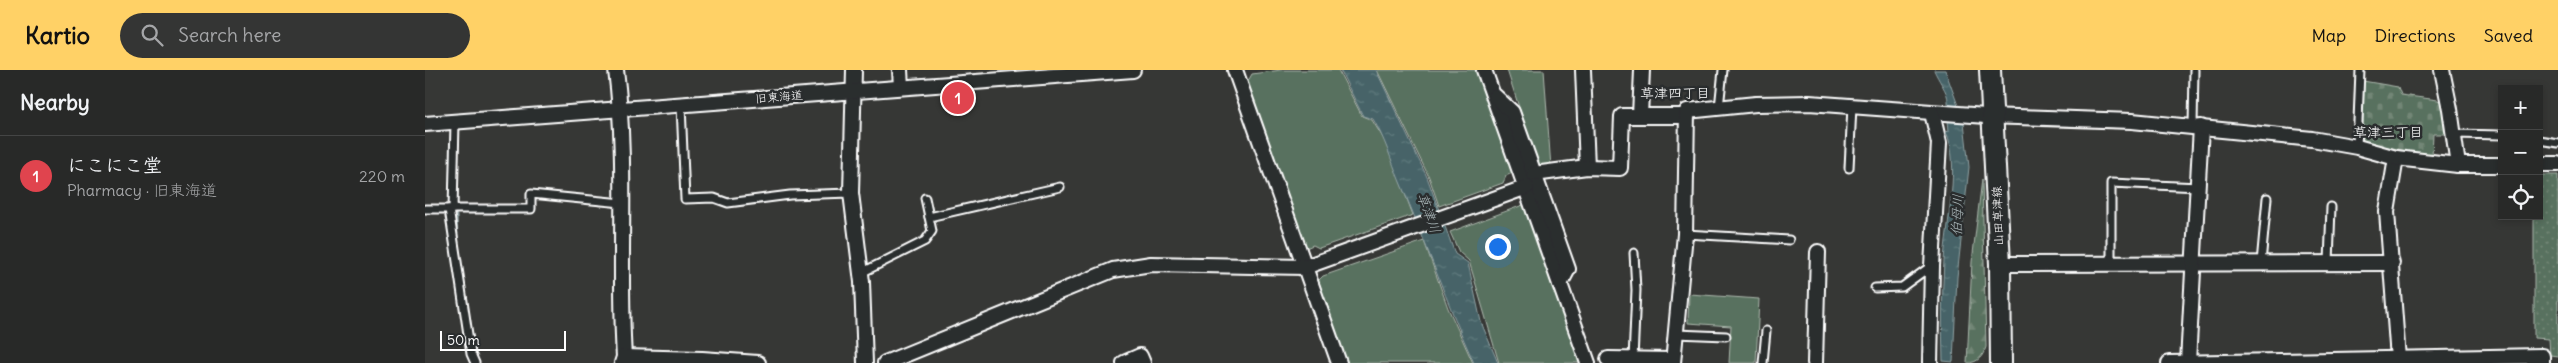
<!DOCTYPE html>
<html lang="en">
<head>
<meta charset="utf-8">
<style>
  body { margin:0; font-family:Delius,"Klee One",sans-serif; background:#343534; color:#f1f3f6 }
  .controls { position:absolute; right:15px; top:15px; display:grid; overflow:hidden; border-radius:0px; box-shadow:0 2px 8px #0003 }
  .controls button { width:45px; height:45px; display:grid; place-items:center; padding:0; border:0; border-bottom:1px solid #444545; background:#282928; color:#f1f3f6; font:25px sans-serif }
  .scale { position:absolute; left:15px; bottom:12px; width:126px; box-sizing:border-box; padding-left:5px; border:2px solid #fff; border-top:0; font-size:14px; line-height:18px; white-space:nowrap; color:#fff; -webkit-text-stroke:4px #2a2d2e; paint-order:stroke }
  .you { position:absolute; left:1072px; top:176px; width:18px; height:18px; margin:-12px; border:4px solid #fff; border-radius:50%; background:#1a73e8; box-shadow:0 0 0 8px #1a73e833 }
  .badge { display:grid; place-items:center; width:32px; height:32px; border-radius:50%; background:#ffd166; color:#fff; font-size:16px; font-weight:700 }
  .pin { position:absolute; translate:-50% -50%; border:2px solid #fff; box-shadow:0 1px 5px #0006 }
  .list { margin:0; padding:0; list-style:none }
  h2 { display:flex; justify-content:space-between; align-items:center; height:65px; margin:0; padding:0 20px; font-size:21px }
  h2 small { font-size:16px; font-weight:400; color:#a5a6a8 }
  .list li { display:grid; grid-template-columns:32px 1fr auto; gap:15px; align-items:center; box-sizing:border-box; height:80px; padding:0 20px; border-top:1px solid #444545 }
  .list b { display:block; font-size:19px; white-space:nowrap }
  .list p { margin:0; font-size:16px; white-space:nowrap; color:#a5a6a8 }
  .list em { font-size:16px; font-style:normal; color:#a5a6a8 }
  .icon { flex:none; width:28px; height:28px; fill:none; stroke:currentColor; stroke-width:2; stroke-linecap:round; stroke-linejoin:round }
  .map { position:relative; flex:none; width:2133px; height:293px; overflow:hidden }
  header { display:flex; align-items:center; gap:30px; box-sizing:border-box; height:70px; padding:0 25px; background:#ffd166; color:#111 }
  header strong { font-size:24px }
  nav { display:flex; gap:28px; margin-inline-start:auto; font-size:18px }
  .search { width:350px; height:45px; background:#343534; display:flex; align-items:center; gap:12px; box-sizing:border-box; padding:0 18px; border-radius:28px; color:#a5a6a8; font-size:19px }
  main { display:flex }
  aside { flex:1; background:#282928 }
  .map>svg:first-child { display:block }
</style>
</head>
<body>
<header>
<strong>Kartio</strong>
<div class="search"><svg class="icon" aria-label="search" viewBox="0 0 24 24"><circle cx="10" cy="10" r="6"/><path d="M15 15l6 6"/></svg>Search here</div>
<nav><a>Map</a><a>Directions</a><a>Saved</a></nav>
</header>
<main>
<aside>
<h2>Nearby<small></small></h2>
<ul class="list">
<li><span class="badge" style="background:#e0444e">1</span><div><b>にこにこ堂</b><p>Pharmacy · 旧東海道</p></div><em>220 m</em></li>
</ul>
</aside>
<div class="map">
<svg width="2133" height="293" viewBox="0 0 2133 293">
  <defs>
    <pattern id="forest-firs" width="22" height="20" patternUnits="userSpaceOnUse" patternTransform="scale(1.25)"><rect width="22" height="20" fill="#59715e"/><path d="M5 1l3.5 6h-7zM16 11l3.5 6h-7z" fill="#728676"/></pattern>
    <pattern id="cemetery-stones" width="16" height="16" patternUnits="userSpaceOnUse" patternTransform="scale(1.25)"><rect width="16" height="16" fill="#59715e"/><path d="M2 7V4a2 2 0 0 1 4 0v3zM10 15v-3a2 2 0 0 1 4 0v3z" fill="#728676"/></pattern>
    <pattern id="park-dots" width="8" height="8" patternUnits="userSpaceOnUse" patternTransform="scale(1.25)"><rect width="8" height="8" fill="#59715e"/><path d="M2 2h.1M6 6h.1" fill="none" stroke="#728676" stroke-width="1.8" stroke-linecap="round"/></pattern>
    <pattern id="water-ripples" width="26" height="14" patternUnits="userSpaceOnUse" patternTransform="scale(1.25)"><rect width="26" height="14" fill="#466468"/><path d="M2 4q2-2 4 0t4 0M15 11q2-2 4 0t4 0" fill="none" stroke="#627b7f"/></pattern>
  </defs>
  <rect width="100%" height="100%" fill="#363735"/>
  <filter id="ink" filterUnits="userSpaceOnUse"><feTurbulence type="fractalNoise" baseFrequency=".02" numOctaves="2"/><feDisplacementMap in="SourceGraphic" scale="10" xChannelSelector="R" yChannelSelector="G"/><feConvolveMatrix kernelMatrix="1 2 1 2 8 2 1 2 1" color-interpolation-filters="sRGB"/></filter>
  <g filter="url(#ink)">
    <g fill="#59715e" stroke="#acb8ae">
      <path d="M856,0H913L937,46L947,50L960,71L988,145L894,178L888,175L881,178L822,13L827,4Z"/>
      <path d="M952,0H1051L1087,103L1081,106L1078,113L1014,136L1004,107Z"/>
      <path d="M1082,0H1119L1126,98L1114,99Z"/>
      <path d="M1098,135L1100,137L1156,293H1074L1044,191L1034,182L1025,162Z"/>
      <path d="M999,171L1023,238L1048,293H922L893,211L898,206Z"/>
      <path d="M1264,224L1334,229L1331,293H1304L1306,256L1263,253Z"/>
    </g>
    <path fill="url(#forest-firs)" stroke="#acb8ae" d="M1557,109L1561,277C1558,286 1553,293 1542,293L1547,192Z"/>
    <path fill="url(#cemetery-stones)" stroke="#acb8ae" d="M1938,11L1973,17L1976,25L2013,30L2021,36L2024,64H2008L2007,86L1938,72Z"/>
    <path fill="url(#park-dots)" stroke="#acb8ae" d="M2114,105H2133V286L2125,285L2124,269L2109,268V146H2114Z"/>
    <g fill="url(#water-ripples)" stroke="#90a2a4">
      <path d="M915,0H951L1002,107L1030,184L1043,193L1056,252L1073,293H1049C1022,234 1001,172 975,112C966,90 960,69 948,49L938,46Z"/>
      <path d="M1509,0H1520L1539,52L1544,97L1532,207L1528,292L1518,291C1517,258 1517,224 1519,191C1521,156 1536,93 1521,62L1524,61L1523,50L1516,52C1531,27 1519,22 1509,0Z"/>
    </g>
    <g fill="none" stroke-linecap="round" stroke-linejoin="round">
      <path stroke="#90a2a4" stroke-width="5" d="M30,146L31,167"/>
      <g stroke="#fff" stroke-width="11">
        <g id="lane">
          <path d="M256,35L260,129L289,128L303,133L365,125L426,123"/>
          <path d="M1294,38L1298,0"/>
          <path d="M1768,56L1769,0"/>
          <path d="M2029,64L2077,65"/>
          <path d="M2114,70L2133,73"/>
          <path d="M1932,77L1935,0"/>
          <path d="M1424,98L1427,36"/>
          <path d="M0,139H106V124L197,133"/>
          <path d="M24,139L46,284L50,293"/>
          <path d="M28,139L30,52"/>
          <path d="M504,147L635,117"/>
          <path d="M1260,164L1364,170"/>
          <path d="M1836,193L1842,128"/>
          <path d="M1904,193L1906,137"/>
          <path d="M1686,194V113L1774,117"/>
          <path d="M436,203L500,171L507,161L500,128"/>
          <path d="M1450,218L1477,217L1506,196"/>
          <path d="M1251,264L1301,266"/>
          <path d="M1208,290L1211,220L1209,183"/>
          <path d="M1338,293L1341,261"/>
        </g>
      </g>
      <g stroke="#fff" stroke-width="18">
        <g id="street">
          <path d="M191,0C203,95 193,192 199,287L197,293"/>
          <path d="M429,0L426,123L437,212L440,293"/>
          <path d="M475,0L476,17"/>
          <path d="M810,0L914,293"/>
          <path d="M1059,0L1163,293"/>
          <path d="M1158,0L1162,97"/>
          <path d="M2017,0L2025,39L2033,95"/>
          <path d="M1070,26L1087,42L1143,199L1135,214"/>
          <path d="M1215,46L1217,0"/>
          <path d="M0,54L708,0"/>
          <path d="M1971,88L1962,142L1973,289"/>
          <path d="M2114,94H2133"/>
          <path d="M1109,104L1162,97L1195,98L1197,46H1262"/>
          <path d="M1575,194L1967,193"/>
          <path d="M199,287L277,289L333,293"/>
          <path d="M1183,289L1248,290"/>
          <path d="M1763,292L1776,57"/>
          <path d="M460,293L688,200L726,194L880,197L1102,117"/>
          <path d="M699,293L715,286L718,293"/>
          <path d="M1248,293L1260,164L1262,41L1331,34L1384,33L1561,46L1707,51L1887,69L1932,77L1971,88L2033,95H2077"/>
          <path d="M1390,293L1393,182"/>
          <path d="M1505,293L1507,196L1514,73L1507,43"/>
          <path d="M1744,293L2117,286V293"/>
        </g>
      </g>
      <g stroke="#fff" stroke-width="24">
        <path id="secondary" d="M1565,0L1575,194L1576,293"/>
      </g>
      <use href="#lane" stroke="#2a2d2e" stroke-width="7"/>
      <use href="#street" stroke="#2a2d2e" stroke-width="14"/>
      <use href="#secondary" stroke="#2a2d2e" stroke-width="20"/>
    </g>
  </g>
  <g text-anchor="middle" stroke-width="5" stroke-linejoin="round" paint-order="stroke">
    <g font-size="12" fill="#fff" stroke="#2a2d2e">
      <text transform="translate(354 27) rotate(-5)" y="4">旧東海道</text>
      <text transform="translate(1573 146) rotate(-92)" y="4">山田草津線</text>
    </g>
    <g font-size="14" fill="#fff" stroke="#2a2d2e">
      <text x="1250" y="28">草津四丁目</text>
      <text x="1963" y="67">草津三丁目</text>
    </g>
    <g font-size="14" font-style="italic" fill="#acb9bb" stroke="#2a2d2e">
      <text transform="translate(1004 143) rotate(70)" y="5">草津川</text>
      <text transform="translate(1532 145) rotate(-87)" y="5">伯母川</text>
    </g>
  </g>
</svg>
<div class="controls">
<button>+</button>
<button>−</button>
<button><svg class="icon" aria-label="locate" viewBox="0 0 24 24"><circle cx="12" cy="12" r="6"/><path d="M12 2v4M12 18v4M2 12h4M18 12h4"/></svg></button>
</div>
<div class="scale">50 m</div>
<div class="you"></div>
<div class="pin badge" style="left:533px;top:28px;background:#e0444e">1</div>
</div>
</main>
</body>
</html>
